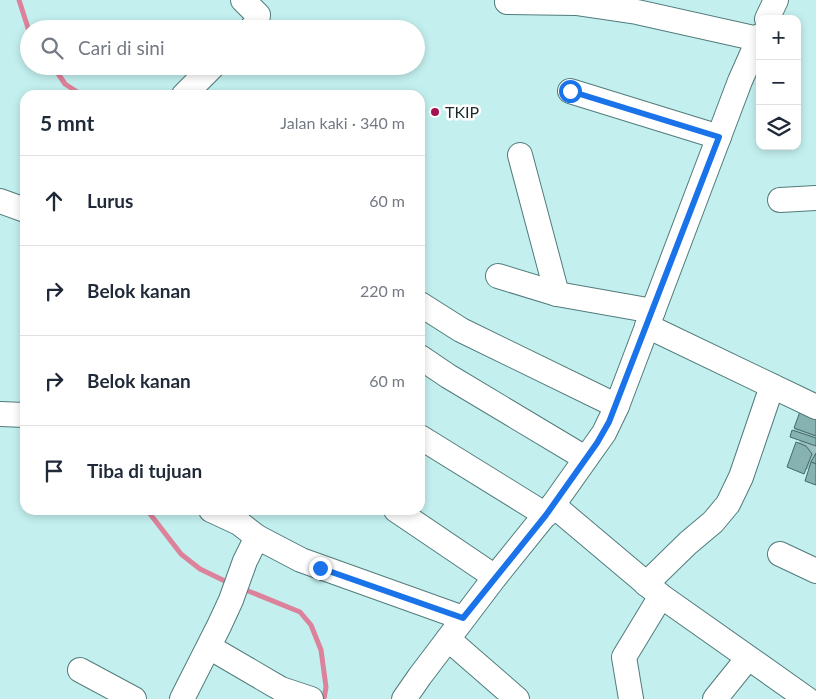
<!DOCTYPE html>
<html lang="id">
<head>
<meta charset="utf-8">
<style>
  body { margin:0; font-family:Lato,sans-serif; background:#f2f2f3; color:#1f2937 }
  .controls { position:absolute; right:15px; top:15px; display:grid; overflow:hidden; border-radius:10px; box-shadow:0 2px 8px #0003 }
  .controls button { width:45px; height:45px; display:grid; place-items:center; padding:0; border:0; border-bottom:1px solid #e0e1e3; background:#fff; color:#1f2937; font:25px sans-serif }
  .stop { position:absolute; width:15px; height:15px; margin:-11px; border:4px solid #1a73e8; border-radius:50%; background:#fff }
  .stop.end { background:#1a73e8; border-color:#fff; box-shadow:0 1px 5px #0008 }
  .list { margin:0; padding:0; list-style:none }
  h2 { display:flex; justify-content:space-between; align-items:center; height:65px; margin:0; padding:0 20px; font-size:21px }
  h2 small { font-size:16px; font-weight:400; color:#747a83 }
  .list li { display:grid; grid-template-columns:32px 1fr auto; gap:15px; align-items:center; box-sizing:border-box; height:90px; padding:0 20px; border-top:1px solid #e0e1e3 }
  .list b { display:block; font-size:19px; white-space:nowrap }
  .list em { font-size:16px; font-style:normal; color:#747a83 }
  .icon { flex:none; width:28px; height:28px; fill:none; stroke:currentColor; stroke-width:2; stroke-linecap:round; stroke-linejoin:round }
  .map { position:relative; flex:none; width:816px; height:699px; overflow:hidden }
  .search { position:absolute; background:#fff; box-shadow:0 2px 8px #0003; left:20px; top:20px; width:405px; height:55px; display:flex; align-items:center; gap:12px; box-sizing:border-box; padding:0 18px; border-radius:28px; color:#747a83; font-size:19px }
  .panel { position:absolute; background:#fff; box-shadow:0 2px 8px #0003; left:20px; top:90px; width:405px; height:425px; border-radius:15px }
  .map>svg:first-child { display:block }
</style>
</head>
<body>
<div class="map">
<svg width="816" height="699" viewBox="0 0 816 699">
  <rect width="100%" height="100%" fill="#c3f0ef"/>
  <path fill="#0003" d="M816,403V483L812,465L804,472L798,443L801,440L793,431Z"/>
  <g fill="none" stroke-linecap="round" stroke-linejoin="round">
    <g stroke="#dd829b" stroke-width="5">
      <path d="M19,0L29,31"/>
      <path d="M53,66L65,84L82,95"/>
      <path d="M147,510L181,554L200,569L231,584"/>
      <path d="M241,588L300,612L311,625L321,650L326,687L324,699"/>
    </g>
  </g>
  <g fill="#87b2b2" stroke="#416a6a">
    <path d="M802,406L816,412V436L794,428Z"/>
    <path d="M792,430L816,438V446L790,437Z"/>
    <path d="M796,442L806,446L812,454L804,474L787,467Z"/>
    <path d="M816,453V464L811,462Z"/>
    <path d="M811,462L816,464V485L805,481Z"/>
  </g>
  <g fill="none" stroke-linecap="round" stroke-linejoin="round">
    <g stroke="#527b7b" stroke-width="26">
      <g id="minor">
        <path d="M243,0L258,15L257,22L251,29"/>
        <path d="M507,2L576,3L637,12L758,39"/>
        <path d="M767,19L776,0"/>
        <path d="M570,91L719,137"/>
        <path d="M184,95L213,66"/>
        <path d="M520,155L557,294"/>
        <path d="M780,200L816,198"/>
        <path d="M0,201L25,210"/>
        <path d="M498,276L557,294L653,311"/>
        <path d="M420,304L461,330L617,406"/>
        <path d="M647,326L816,407"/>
        <path d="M420,357L448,376L585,458"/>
        <path d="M0,414L25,415"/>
        <path d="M420,437L546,515"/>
        <path d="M553,505L661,596L807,699"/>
        <path d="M211,510L239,523L257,537"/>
        <path d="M396,510L495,577"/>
        <path d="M780,554L816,571"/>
        <path d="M646,584L688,543L713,522L728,504L741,477L772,386"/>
        <path d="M448,639L517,699"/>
        <path d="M209,647L281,689L311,699"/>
        <path d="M80,670L134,699"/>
        <path d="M182,699L219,626L231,600L245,561L257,537L301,560L463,618"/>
        <path d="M404,699L420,676L495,577L553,505L604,433L617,406L740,81L760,36"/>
        <path d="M631,699L624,657L661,596"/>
        <path d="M715,699L748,658"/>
      </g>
    </g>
    <use href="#minor" stroke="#fff" stroke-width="24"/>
  </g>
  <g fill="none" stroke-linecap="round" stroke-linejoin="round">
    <path stroke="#1a73e8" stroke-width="6" d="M320,568L463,618L546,515L597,443L609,422L719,137L570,91"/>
  </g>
  <circle fill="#a51252" stroke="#fff" stroke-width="2" cx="435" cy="112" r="5"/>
  <g text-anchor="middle" stroke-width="5" stroke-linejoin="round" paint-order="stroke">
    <g font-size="16" fill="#1a2b2b" stroke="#fff" text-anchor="start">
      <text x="445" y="118">TKIP</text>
    </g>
  </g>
</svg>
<div class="controls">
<button>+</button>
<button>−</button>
<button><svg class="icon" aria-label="layers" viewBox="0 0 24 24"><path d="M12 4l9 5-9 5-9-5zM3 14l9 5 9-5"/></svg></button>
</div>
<div class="stop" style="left:570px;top:91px"></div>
<div class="stop end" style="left:320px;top:568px"></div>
<div class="search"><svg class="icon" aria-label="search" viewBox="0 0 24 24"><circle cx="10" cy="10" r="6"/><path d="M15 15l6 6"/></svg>Cari di sini</div>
<section class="panel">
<h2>5 mnt<small>Jalan kaki · 340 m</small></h2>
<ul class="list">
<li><svg class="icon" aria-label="ahead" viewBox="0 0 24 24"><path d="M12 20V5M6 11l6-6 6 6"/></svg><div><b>Lurus</b></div><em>60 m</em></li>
<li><svg class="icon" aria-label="right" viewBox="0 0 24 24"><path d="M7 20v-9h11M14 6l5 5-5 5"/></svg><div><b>Belok kanan</b></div><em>220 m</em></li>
<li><svg class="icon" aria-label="right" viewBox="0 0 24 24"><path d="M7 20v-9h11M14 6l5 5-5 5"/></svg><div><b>Belok kanan</b></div><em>60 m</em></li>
<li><svg class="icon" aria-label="arrive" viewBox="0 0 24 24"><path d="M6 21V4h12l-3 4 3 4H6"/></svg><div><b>Tiba di tujuan</b></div></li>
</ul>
</section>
</div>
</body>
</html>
